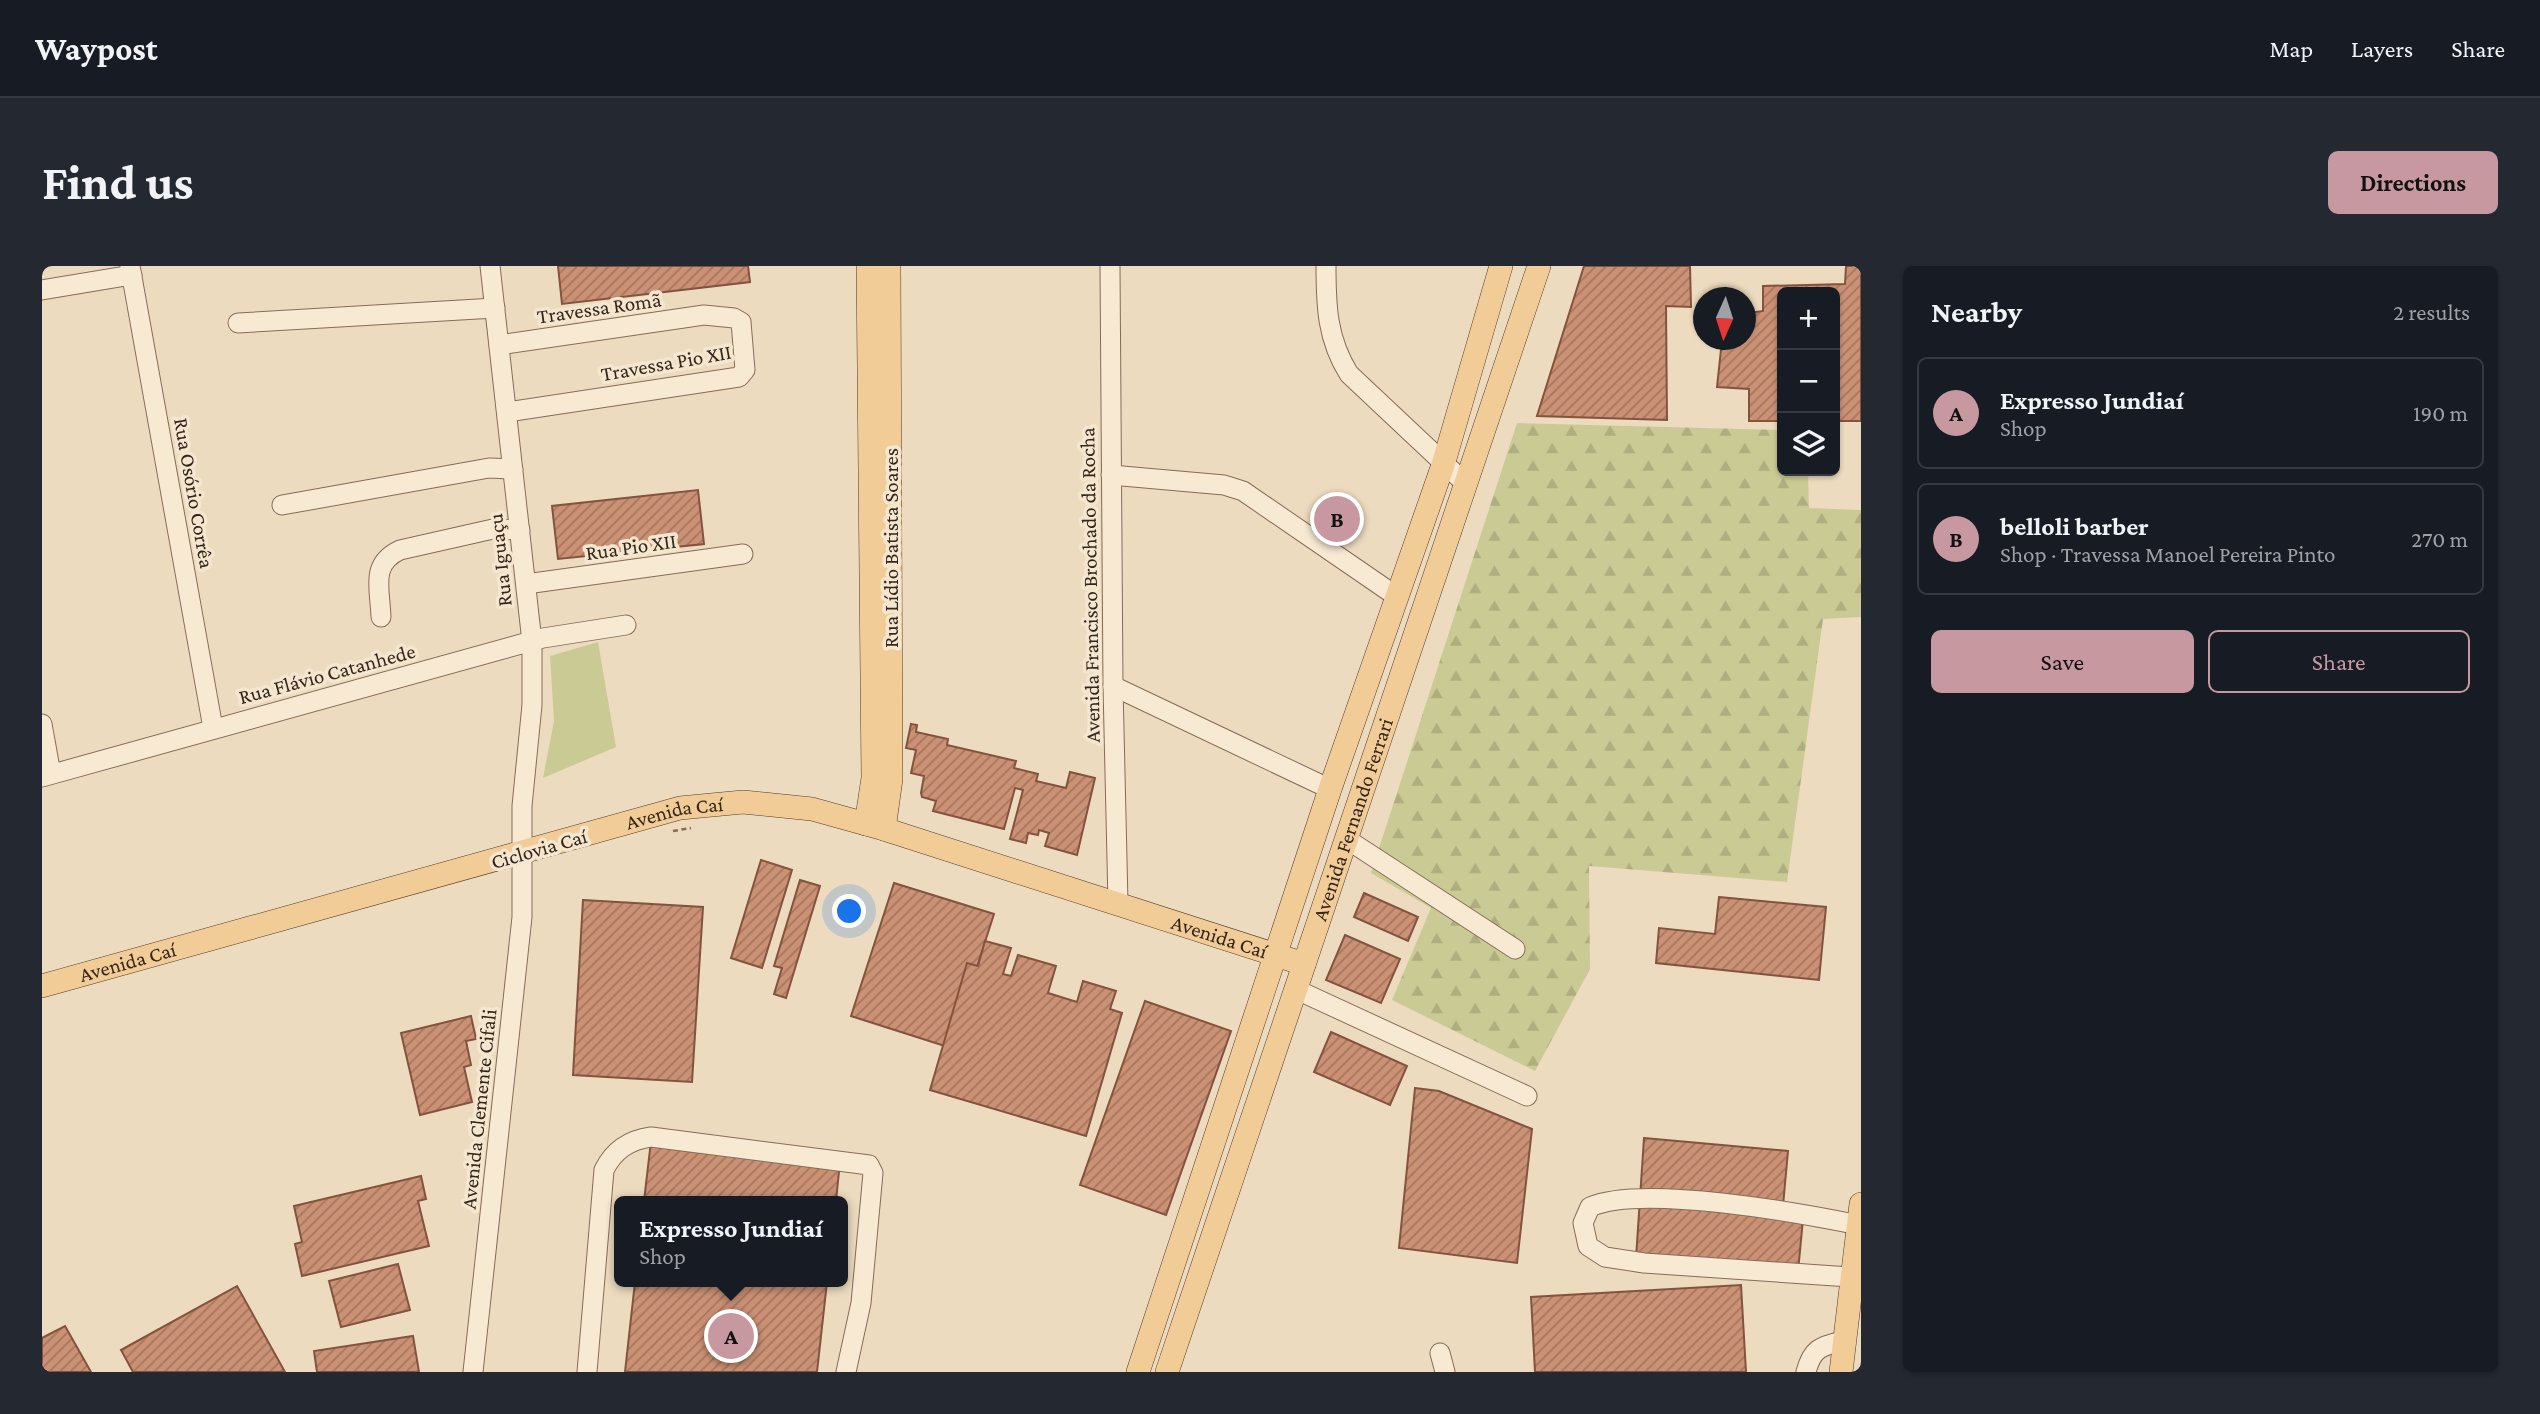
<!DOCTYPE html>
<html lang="en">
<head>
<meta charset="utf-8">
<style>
  body { margin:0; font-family:"Crimson Pro",serif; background:#242831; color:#f1f3f6 }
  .controls { position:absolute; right:21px; top:21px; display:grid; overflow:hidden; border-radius:10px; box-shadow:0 2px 5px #0004 }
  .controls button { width:63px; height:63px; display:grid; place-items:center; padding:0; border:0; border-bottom:2px solid #363941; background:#171b24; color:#f1f3f6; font:35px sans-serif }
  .compass { position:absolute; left:1651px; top:21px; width:63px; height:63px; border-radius:50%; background:#171b24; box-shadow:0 2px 5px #0004; rotate:183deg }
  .you { position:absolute; left:808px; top:646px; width:24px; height:24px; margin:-18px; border:5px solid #fff; border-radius:50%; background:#1a73e8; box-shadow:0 0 0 10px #1a73e833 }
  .badge { display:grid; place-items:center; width:46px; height:46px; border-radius:50%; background:#c7989f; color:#111; font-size:23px; font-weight:700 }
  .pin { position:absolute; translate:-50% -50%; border:4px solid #fff; box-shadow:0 2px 7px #0006 }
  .popup { position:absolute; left:572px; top:930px; width:234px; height:91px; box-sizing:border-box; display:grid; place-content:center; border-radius:10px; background:#171b24; filter:drop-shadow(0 2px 5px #0005); font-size:23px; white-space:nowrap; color:#9ea1a6 }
  .popup b { font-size:26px; color:#f1f3f6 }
  .popup::after { content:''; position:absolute; left:50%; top:100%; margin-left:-14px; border:14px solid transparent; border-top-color:#171b24 }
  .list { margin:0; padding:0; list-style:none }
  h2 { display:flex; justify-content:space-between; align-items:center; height:91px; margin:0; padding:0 28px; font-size:30px }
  h2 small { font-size:23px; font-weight:400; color:#9ea1a6 }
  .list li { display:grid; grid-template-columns:46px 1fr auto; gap:21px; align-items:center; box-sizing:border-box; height:112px; margin:0 14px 14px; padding:0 14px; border:2px solid #363941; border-radius:10px }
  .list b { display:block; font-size:26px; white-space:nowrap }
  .list p { margin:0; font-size:23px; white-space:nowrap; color:#9ea1a6 }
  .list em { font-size:23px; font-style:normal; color:#9ea1a6 }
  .actions { display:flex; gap:14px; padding:21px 28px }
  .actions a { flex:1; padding:16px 0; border:2px solid #c7989f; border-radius:10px; text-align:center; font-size:24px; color:#c7989f }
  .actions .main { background:#c7989f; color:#111 }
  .icon { flex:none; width:38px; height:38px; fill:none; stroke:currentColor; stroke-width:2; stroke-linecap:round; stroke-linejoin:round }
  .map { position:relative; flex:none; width:1819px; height:1106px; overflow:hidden; border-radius:10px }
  header { display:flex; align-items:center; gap:42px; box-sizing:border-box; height:98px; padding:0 35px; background:#171b24; border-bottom:2px solid #363941 }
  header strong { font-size:33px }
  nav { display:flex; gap:38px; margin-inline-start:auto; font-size:24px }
  .intro { display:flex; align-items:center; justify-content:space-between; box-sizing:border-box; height:168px; padding:0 42px }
  h1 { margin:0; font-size:49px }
  .button { padding:18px 32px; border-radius:10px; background:#c7989f; color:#111; font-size:24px; font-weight:700 }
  main { display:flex; gap:42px; padding:0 42px }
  aside { flex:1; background:#171b24; border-radius:10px; box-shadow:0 2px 5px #0004 }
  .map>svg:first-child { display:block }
</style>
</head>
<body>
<header>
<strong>Waypost</strong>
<nav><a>Map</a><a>Layers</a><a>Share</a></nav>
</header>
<div class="intro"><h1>Find us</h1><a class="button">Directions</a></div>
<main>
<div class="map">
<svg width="1819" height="1106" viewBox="0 0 1819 1106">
  <defs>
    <pattern id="forest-firs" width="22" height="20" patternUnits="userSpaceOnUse" patternTransform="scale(1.75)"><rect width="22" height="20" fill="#cacb94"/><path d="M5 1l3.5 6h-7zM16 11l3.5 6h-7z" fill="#aeae7f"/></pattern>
    <pattern id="building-hatch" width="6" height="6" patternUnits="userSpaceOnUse" patternTransform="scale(1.75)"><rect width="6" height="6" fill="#cb9175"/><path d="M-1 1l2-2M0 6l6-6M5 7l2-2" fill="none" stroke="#a6765f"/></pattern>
  </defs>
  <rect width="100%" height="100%" fill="#eddbbf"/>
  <path fill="#cacb94" d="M556,376L574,481L501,512L512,455L508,390Z"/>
  <path fill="url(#forest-firs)" d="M1475,157L1740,164V205H1766L1767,242L1819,244V351L1781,353L1745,616L1547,600L1548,703L1493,805L1350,734L1389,642L1329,607Z"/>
  <g fill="url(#building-hatch)" stroke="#84533e" stroke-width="2">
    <path d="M516,0H706L708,16L520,38Z"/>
    <path d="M1542,0H1648L1649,41L1624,40L1625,154L1495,150Z"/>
    <path d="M1804,0H1819V155H1793V26H1740V155H1707V123L1675,121L1680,74H1703L1707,47L1721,45V20L1803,18Z"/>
    <path d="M656,224L662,278L516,293L510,240Z"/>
    <path d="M869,458L875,459L874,466L906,473L905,479L974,495L972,502L996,508L994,515L1024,522L1028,506L1053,512L1035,589L1003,580L1007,567L997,564L996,569L986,567L984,577L968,573L981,524L973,522L962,563L891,545L894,535L880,531L879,527L882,510L869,507L874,484L864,482Z"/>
    <path d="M719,594L750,604L720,702L689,692Z"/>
    <path d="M758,614L778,620L744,732L732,728L740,702L732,700Z"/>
    <path d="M852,617L952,648L909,782L809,750Z"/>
    <path d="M1322,627L1376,651L1366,675L1312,651Z"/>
    <path d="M1677,631L1784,641L1777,714L1614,697L1617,662L1673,668Z"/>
    <path d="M541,634L661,641L650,816L531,809Z"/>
    <path d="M1303,669L1358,693L1339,737L1284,714Z"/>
    <path d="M943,675L969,682L961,708L969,710L976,689L1014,700L1006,727L1035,736L1041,715L1074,725L1068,743L1080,747L1044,870L888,824L925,697L936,700Z"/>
    <path d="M1103,735L1189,765L1124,949L1038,919Z"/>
    <path d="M429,750L434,773L424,775L429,799L422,801L430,836L378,849L359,767Z"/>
    <path d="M1289,766L1365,800L1348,839L1272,806Z"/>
    <path d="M1373,822L1397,825L1490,863L1475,997L1357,982Z"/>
    <path d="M1602,872L1746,885L1740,951L1761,953L1756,1006L1594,992Z"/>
    <path d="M609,875L798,896L794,935H602Z"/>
    <path d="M379,910L384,933L376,935L387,980L260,1010L253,978L260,976L252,940Z"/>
    <path d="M356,998L368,1044L299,1061L287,1015Z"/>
    <path d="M593,1016H785L775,1106H583Z"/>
    <path d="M1699,1019L1704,1106H1493L1489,1031Z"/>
    <path d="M195,1020L243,1106H91L79,1084Z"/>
    <path d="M23,1060L49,1106H0V1072Z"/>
    <path d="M371,1070L377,1106H275L272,1085Z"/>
  </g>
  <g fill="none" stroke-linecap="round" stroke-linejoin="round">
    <g stroke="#866c58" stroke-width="21">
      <g id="minor">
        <path d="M88,0L171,462"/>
        <path d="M1068,0L1071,420L1076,637"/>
        <path d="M1284,0C1284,40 1285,73 1307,108L1424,218"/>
        <path d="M0,24L90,9"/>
        <path d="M196,57L453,42"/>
        <path d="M457,79L662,49L692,52L699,56L703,104L697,111L465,146"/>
        <path d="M1069,209L1182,219L1201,225L1354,330"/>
        <path d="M240,239L447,202L471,203"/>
        <path d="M484,318L701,288"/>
        <path d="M339,351C338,322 328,298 358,284L451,263L478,264"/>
        <path d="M1071,420L1288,523"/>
        <path d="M0,458L9,508"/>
        <path d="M0,511L501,372L584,359"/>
        <path d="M1306,574L1473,683"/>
        <path d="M1253,723L1485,830"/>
        <path d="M1808,1011L1602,997L1563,991L1546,980L1541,957L1548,941C1599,918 1758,947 1817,959"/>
        <path d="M1398,1087L1403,1106"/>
        <path d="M431,1106L480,651V540L490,439V376L448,0"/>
        <path d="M545,1106L562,904C572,884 587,874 609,871L827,899L831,907L819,1037L804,1106"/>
        <path d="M1764,1106C1770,1083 1778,1080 1801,1075"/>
      </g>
    </g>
    <g stroke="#533b2c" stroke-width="24">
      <g id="major">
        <path d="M824,558L831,512L826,0"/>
        <path d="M842,563L849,513L847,0"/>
        <path id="s1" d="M0,720L638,542L701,536L770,543L842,563L1262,698"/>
        <path d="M1096,1106L1288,523L1401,199L1459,0"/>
        <path id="s2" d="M1125,1106L1497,0"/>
        <path d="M1799,1106L1819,938"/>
      </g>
    </g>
    <path stroke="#866c58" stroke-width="2.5" stroke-dasharray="5 3.5" stroke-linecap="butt" d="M631,565L649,562"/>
    <use href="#minor" stroke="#f8e9d2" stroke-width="19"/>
    <use href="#major" stroke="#f1cc96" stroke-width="23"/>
  </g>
  <g text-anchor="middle" stroke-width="7" stroke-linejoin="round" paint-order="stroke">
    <g font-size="21" fill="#35261c" stroke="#f5e6cf">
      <text transform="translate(557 42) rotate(-8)" y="7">Travessa Romã</text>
      <text transform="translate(624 97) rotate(-10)" y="7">Travessa Pio XII</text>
      <text transform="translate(152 227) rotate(80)" y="7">Rua Osório Corrêa</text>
      <text transform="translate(589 281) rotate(-8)" y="7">Rua Pio XII</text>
      <text transform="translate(849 282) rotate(-90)" y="7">Rua Lídio Batista Soares</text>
      <text transform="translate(458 294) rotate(-96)" y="7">Rua Iguaçu</text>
      <text transform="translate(1048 319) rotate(-91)" y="7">Avenida Francisco Brochado da Rocha</text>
      <text transform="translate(285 408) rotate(-15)" y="7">Rua Flávio Catanhede</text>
      <text dy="7" stroke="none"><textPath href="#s1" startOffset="656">Avenida Caí</textPath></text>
      <text dy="7" stroke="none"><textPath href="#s2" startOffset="583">Avenida Fernando Ferrari</textPath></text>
      <text transform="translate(497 583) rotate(-16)" y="7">Ciclovia Caí</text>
      <text dy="7" stroke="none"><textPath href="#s1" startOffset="1222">Avenida Caí</textPath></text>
      <text dy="7" stroke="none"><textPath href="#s1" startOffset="89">Avenida Caí</textPath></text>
      <text transform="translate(437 843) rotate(-84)" y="7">Avenida Clemente Cifali</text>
    </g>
  </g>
</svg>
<div class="controls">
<button>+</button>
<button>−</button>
<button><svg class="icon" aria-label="layers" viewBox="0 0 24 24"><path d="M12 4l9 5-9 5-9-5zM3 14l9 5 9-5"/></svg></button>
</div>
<svg class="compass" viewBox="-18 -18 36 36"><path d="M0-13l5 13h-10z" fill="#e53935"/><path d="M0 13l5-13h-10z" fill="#9ea1a6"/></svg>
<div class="you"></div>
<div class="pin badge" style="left:689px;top:1070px">A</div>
<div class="popup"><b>Expresso Jundiaí</b>Shop</div>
<div class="pin badge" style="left:1295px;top:253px">B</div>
</div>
<aside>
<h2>Nearby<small>2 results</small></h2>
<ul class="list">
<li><span class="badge">A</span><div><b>Expresso Jundiaí</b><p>Shop</p></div><em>190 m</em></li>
<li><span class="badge">B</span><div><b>belloli barber</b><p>Shop · Travessa Manoel Pereira Pinto</p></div><em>270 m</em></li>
</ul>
<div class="actions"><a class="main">Save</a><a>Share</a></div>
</aside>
</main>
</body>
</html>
